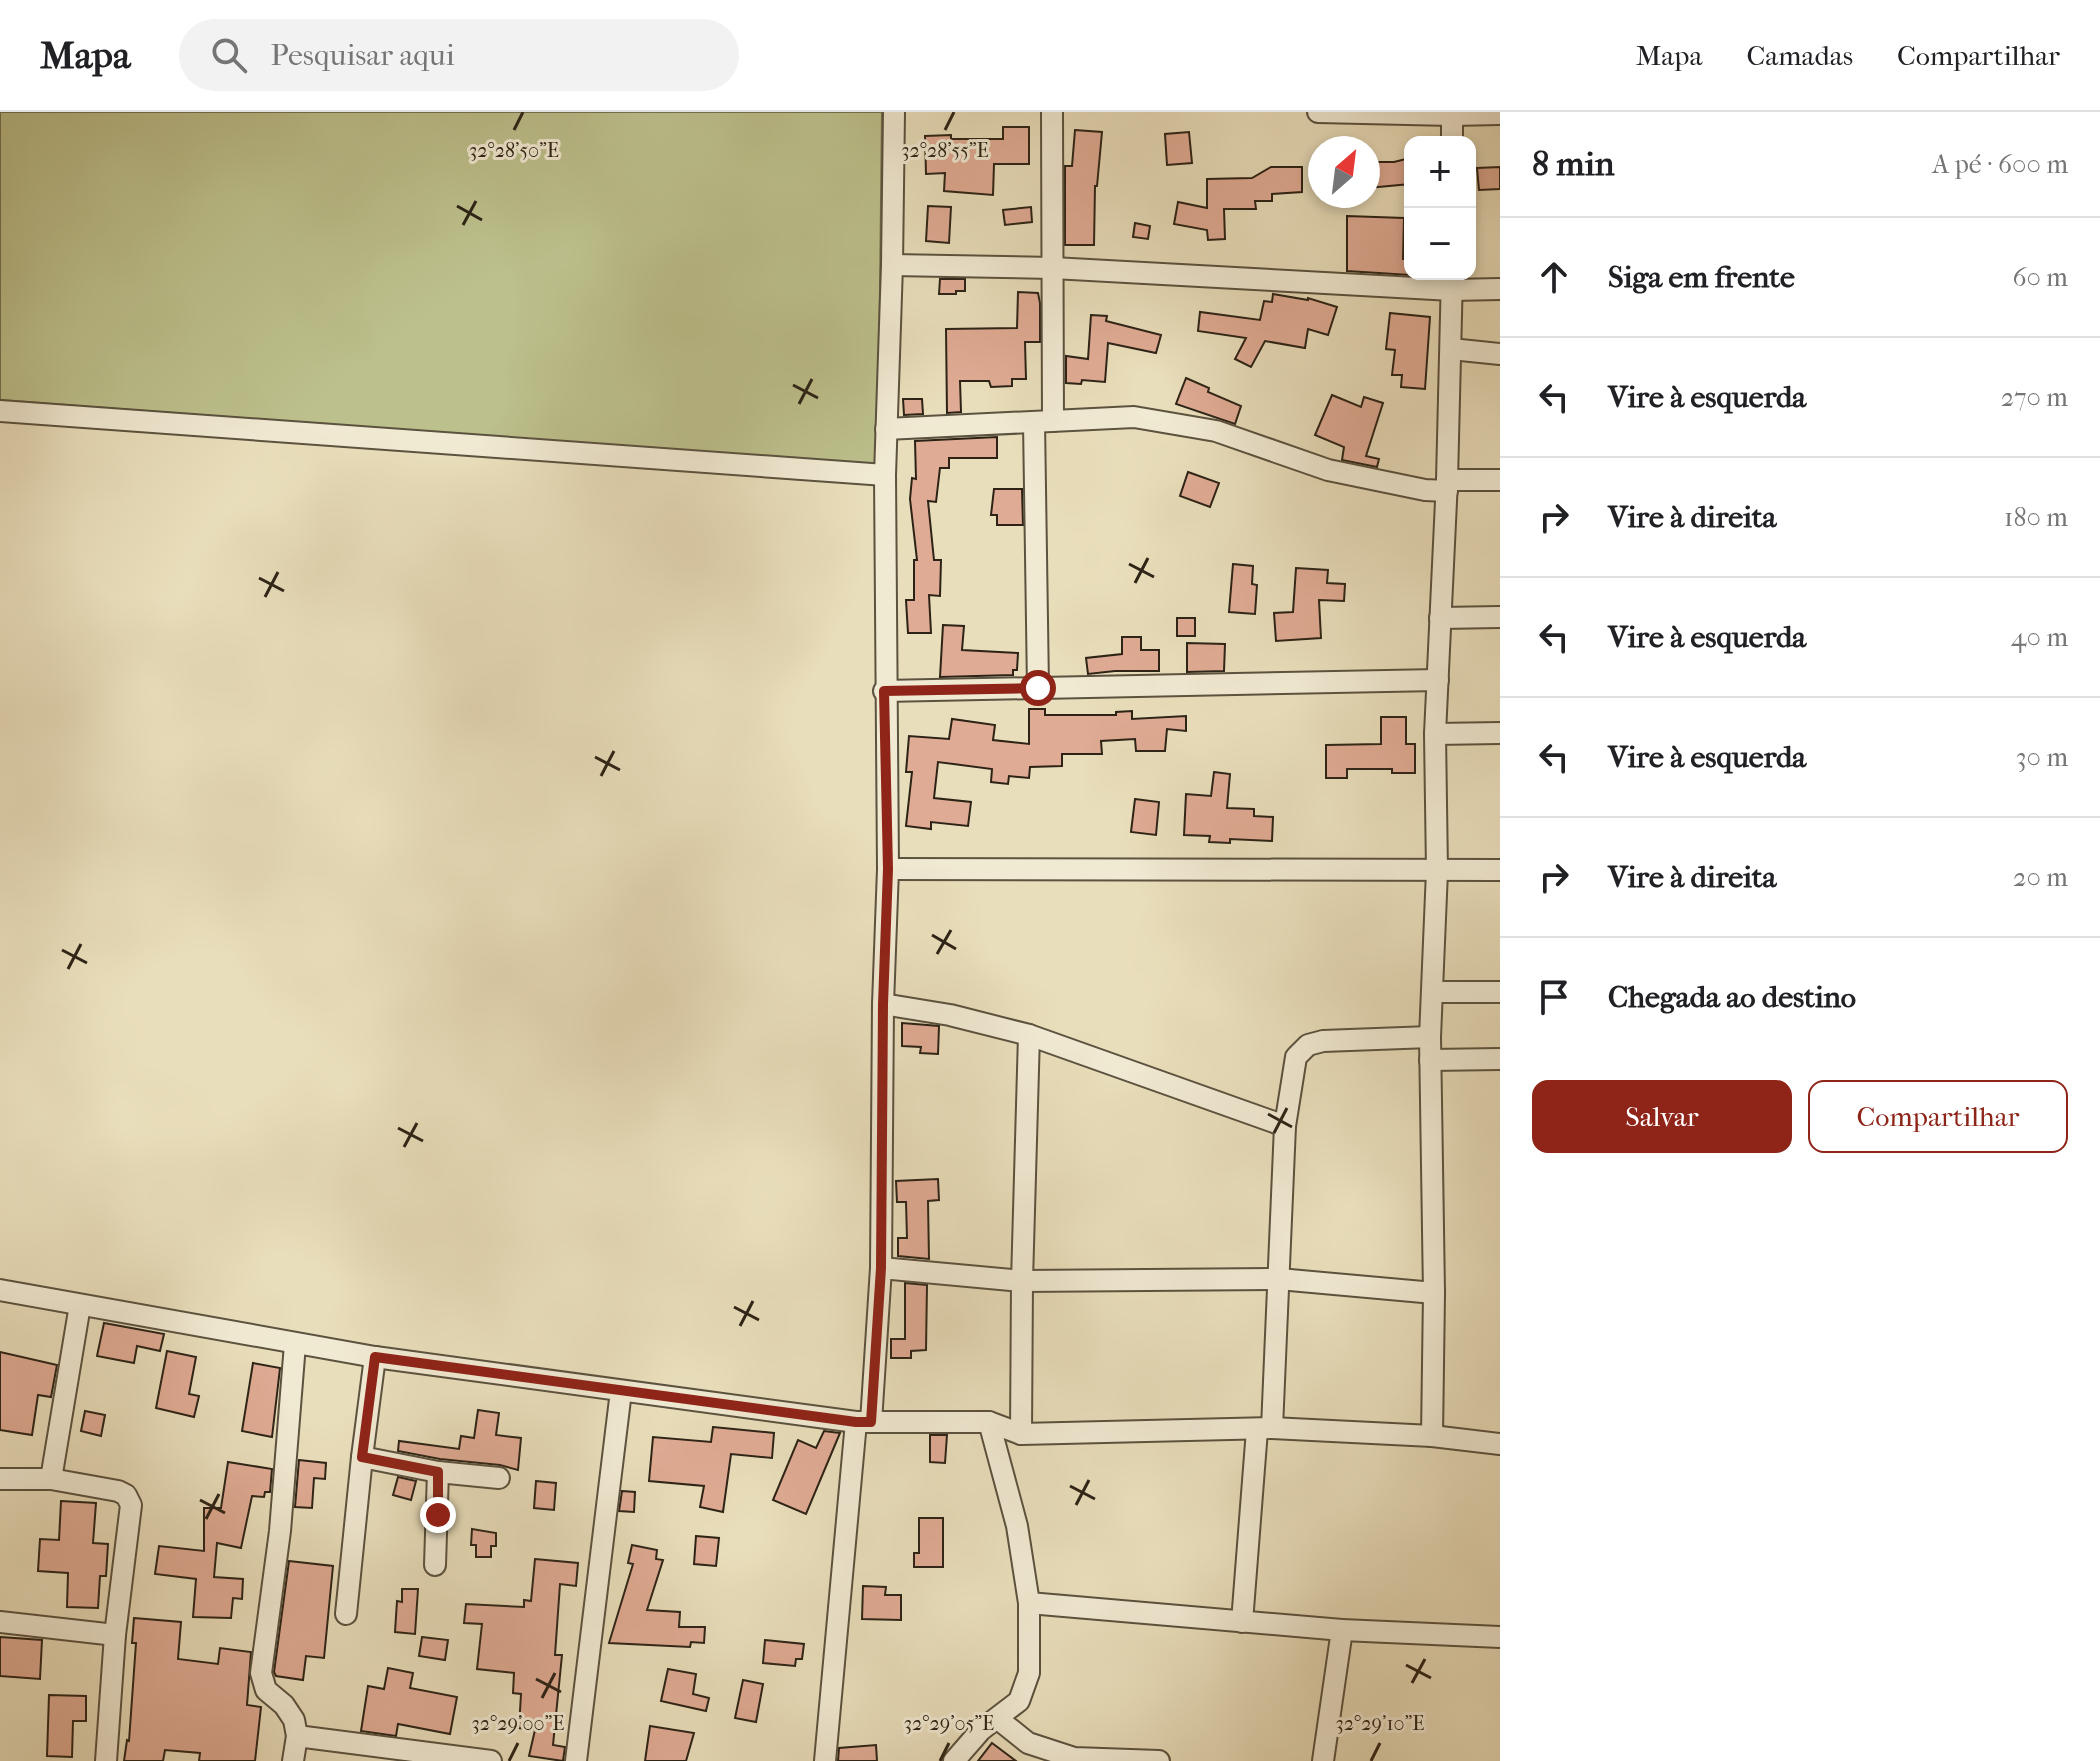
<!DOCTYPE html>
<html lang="pt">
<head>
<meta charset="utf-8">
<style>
  body { margin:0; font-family:"IM FELL French Canon",serif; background:#f2f2f2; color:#202124 }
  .controls { position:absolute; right:24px; top:24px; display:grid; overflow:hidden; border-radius:16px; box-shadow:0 4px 12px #0003 }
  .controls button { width:72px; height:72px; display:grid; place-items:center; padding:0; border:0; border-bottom:2px solid #e0e0e0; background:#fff; color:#202124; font:40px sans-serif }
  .compass { position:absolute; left:1308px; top:24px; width:72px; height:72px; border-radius:50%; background:#fff; box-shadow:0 4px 12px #0003; rotate:28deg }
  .stop { position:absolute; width:24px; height:24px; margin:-18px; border:6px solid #8f2418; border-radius:50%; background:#fff }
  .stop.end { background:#8f2418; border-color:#fff; box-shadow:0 2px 8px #0008 }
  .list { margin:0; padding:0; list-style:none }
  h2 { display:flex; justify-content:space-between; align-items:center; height:104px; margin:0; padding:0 32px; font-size:34px }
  h2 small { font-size:26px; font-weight:400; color:#757577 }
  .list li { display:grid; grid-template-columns:52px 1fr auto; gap:24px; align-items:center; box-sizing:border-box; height:120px; padding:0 32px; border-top:2px solid #e0e0e0 }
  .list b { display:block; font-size:30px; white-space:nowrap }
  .list em { font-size:26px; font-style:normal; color:#757577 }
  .actions { display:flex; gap:16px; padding:24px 32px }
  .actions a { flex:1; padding:18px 0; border:2px solid #8f2418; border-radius:16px; text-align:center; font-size:28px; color:#8f2418 }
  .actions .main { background:#8f2418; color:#fff }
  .icon { flex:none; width:44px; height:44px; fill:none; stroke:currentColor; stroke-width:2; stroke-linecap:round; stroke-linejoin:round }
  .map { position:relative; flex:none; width:1500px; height:1649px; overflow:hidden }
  header { display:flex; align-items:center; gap:48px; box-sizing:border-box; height:112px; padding:0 40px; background:#fff; border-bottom:2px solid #e0e0e0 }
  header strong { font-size:38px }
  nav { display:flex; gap:44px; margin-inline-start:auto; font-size:28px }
  .search { width:560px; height:72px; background:#f2f2f2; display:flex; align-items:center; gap:20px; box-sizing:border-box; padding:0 28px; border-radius:44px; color:#757577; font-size:30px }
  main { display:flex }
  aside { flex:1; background:#fff }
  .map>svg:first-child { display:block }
</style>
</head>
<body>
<header>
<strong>Mapa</strong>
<div class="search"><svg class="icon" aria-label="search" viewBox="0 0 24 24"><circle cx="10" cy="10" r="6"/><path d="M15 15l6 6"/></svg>Pesquisar aqui</div>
<nav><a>Mapa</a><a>Camadas</a><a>Compartilhar</a></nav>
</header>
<main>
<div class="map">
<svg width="1500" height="1649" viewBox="0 0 1500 1649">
  <rect width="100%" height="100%" fill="#e9debb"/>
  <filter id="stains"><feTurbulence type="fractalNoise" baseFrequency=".0025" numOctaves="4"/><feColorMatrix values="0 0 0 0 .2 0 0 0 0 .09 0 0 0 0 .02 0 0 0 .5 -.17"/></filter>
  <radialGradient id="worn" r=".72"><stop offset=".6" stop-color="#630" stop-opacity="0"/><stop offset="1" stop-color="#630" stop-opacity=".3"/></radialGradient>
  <path fill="#bcc08c" stroke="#747251" stroke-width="2" d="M0,0H882L878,354L0,288Z"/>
  <g fill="#e0ab94" stroke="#2c2316" stroke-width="2">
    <path d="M1003,15H1029V52H994L993,83L944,79L945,61L926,62L925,24L951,23V27H1003Z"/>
    <path d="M1075,18L1102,20L1097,74H1095L1094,133H1065V54H1072Z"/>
    <path d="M1189,20L1192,51L1167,53L1165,22Z"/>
    <path d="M1410,46V72L1368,76V50H1394Z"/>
    <path d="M1271,55H1302V80L1272,82V89H1255L1256,97H1224L1225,127L1208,128L1207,118L1174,112L1178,90L1207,96V67L1252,66Z"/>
    <path d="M1500,55V77L1479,78L1477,56Z"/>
    <path d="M928,94L951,95L949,131L926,129Z"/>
    <path d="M1031,95L1032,110L1005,113L1003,98Z"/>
    <path d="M1347,104L1404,106L1403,147L1410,148V163L1347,159Z"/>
    <path d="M1135,111L1150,114L1148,127L1133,125Z"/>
    <path d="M940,167H965V179H956V182H939Z"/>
    <path d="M1018,180L1038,181L1040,191V230H1025L1026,267H1012V274L991,275L989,269H960L961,300L947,301L946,217L1017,216Z"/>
    <path d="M1273,182L1308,188V186L1337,195L1328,223L1308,217L1305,236L1265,229L1251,255L1235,247L1246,226L1198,219L1200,200L1260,208L1264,189L1272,190Z"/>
    <path d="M1390,201L1430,205L1425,277L1401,275L1402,263H1392L1395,238L1386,237Z"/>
    <path d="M1091,203L1107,204L1106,209L1161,223L1156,241L1108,231L1105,270L1082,268L1081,272L1066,271V244L1088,247Z"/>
    <path d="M1186,266L1209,276L1208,280L1241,294L1235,312L1176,292Z"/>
    <path d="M1332,283L1361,295L1364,285L1383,291L1366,344L1379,347L1377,355L1342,348L1344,335L1315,323Z"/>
    <path d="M903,287H922L923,302L904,303Z"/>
    <path d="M997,325V346H949V356H940L936,390L928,389L934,448H941L940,484L929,483L931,521H908L906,488H914V448H917L910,387L912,366L916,367L915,329Z"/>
    <path d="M1188,360L1219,371L1210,395L1180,384Z"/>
    <path d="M994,377H1022L1023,413H997V403H991Z"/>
    <path d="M1233,452L1253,454L1252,472L1257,473L1255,502L1229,500Z"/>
    <path d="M1296,456L1328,458L1327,471L1345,472L1344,489L1319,488L1321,526L1276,529L1274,501L1293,500Z"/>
    <rect x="1177" y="506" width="18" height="18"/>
    <path d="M943,513L964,514L962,538L1018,541L1017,558H1013V563L940,565Z"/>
    <path d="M1122,525H1141V538H1159V559H1115L1088,562L1086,546L1122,542Z"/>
    <path d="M1187,531L1225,532L1224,559L1187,560Z"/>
    <path d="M1029,597H1045V603H1116V600L1132,599V607L1186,604V619L1167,617L1165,639H1136L1135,627L1101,629L1102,642H1062V654L1030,655L1029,666L1009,664L1008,672L991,670L992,657L938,650L934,686L971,690L968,714L931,710V717L906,714L912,660H906L909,624L949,627L952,607L995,613L993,628L1029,632Z"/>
    <path d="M1381,605H1406V632H1415V661H1392V657H1347V666H1326V633L1381,632Z"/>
    <path d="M1214,660L1230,662L1227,696L1254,697V704L1273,705L1272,729L1230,727V731L1209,730L1210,724L1184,723L1186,682L1211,684Z"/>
    <path d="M1135,687L1159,690L1156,723L1131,720Z"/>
    <path d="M902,911L939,914L938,942L920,941L921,935L902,934Z"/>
    <path d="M938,1067L939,1088L928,1089L929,1147L898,1144V1126H907L906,1090H897L896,1069Z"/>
    <path d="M905,1171L927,1173L926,1238L911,1239V1246H891V1227H905Z"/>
    <path d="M104,1211L164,1222L160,1239L137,1234L134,1251L97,1244Z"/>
    <path d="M167,1239L196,1245L189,1282L199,1284L194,1305L156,1296Z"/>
    <path d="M0,1240L57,1253L51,1285L38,1283L32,1323L0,1318Z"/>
    <path d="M253,1251L280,1256L272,1325L242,1319Z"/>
    <path d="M478,1298L499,1301L496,1323L521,1326L518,1358L500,1353L440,1347L398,1339L399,1329L459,1337L461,1324L474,1326Z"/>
    <path d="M85,1299L105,1303L101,1324L81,1319Z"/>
    <path d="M713,1315L774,1321L772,1346L731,1342L723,1400L700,1395L704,1374L649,1369L653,1325L711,1330Z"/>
    <path d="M824,1319L840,1321L806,1402L773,1388L798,1328L816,1336Z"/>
    <path d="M930,1323H947L945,1351L930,1350Z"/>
    <path d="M299,1348L326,1351L325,1367L314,1366L312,1396L295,1395Z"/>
    <path d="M228,1350L272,1357L270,1380H265L264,1385L252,1384L241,1436L217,1431L214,1465L243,1467L242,1487L233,1486L231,1506L193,1505L196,1467L155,1462L159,1434L204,1439V1396H221Z"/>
    <path d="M398,1365L416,1369L411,1388L393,1383Z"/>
    <path d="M536,1369L556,1371L554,1398L534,1396Z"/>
    <path d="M622,1379L635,1380L634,1400L619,1399Z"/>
    <path d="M61,1389L96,1391L93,1431L108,1432L106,1464H100L98,1496L67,1495L68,1461L38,1459L40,1427L59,1428Z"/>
    <path d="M919,1406H943V1455H914V1441H919Z"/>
    <path d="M472,1417L496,1421V1434H491V1445H476V1433H471Z"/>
    <path d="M696,1424L719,1426L716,1454L694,1452Z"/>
    <path d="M632,1433L657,1438L656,1447L663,1448L647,1498L680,1500L679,1515H705L704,1531L691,1530L690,1535L609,1531L633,1452L628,1451Z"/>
    <path d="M535,1447L578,1451L576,1474L560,1472L555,1543H562L553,1633L565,1635L563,1649L529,1644L535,1618L519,1616L521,1582L513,1581L514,1561L477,1557L482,1512L464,1511L466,1492L524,1495V1488L531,1489Z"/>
    <path d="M289,1449L333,1454L324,1546L306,1544L303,1568L276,1564L274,1560Z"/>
    <path d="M863,1474L886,1475L885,1483H901V1508L862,1507Z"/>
    <path d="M402,1477H418L415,1522L395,1520L397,1489L402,1490Z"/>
    <path d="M134,1506L181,1510L178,1547L218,1552L220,1536L251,1540L247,1593L261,1595L255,1649H199L200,1641L165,1638L163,1649H124L127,1628L129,1629L136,1531H132Z"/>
    <path d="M0,1525L42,1528L40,1567L0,1564Z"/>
    <path d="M422,1525L448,1528L445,1548L419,1544Z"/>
    <path d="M765,1528L804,1532L802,1547H796L795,1554L763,1551Z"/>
    <path d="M388,1556L413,1561L410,1576L457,1585L450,1622L398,1612L396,1624L361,1619L368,1574L384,1577Z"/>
    <path d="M668,1557L696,1562L693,1582L709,1586L706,1599L661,1589Z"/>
    <path d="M743,1568L763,1572L756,1610L735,1606Z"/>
    <path d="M49,1583L86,1584V1609H73L72,1645L47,1644Z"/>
    <path d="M650,1614L694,1621L686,1649H645Z"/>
    <path d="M992,1631L1016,1649H978Z"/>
    <path d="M876,1633L877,1649H838L839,1636Z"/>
  </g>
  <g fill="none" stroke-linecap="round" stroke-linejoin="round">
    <g stroke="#5b523f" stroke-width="24">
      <g id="minor">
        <path d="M1052,0L1053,309"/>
        <path d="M1318,0L1452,3L1500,2"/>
        <path d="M1452,0V30"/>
        <path d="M892,153L1053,156L1452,178L1500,177"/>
        <path d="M1451,237L1500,242"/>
        <path d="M0,299L885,363"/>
        <path d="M1034,310L1038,576"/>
        <path d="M886,317L1134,305L1216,319L1328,358L1425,378L1447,379"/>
        <path d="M1447,368H1500"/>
        <path d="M1440,506L1500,505"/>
        <path d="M884,579L1438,568"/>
        <path d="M1435,622L1500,621"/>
        <path d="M888,757L1500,758"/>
        <path d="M1433,880H1500"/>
        <path d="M883,892L950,903L1029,923L1285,1014"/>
        <path d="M1430,948L1500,947"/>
        <path d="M881,1156L1022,1169L1279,1167L1434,1181"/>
        <path d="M0,1178L375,1245L856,1310H989L1021,1322L1272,1316L1432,1324L1500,1332"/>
        <path d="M375,1245L362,1345L438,1360L499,1366"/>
        <path d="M871,1310L881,1156L883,892L888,757L885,363L892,153L894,0"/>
        <path d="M1272,1316L1285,1014L1296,945L1308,933L1323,929L1430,925"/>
        <path d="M1021,1322L1022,1169L1029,923"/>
        <path d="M1432,1324L1434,1181L1430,925L1437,759L1435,622L1447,368L1452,162"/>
        <path d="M0,1367H51L118,1379L126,1383L131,1393L115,1523L106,1649"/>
        <path d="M51,1367L80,1193"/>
        <path d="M435,1453L438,1360"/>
        <path d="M1029,1491L1342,1518L1500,1525"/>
        <path d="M346,1502L362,1345"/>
        <path d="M0,1510L115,1523"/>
        <path d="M1242,1510L1257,1318"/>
        <path d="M998,1607L1028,1631L1074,1646L1159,1649"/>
        <path d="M297,1624L491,1649"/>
        <path d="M293,1649L297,1624L294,1608L284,1593L266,1578L261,1561L280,1419L295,1232"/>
        <path d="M576,1649L621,1279"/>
        <path d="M825,1649L856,1310"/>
        <path d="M954,1649L981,1618L1019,1589L1029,1561V1491L1017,1414L989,1310"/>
        <path d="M1323,1649L1342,1518"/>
      </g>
    </g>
    <use href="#minor" stroke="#f1ead3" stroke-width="20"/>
  </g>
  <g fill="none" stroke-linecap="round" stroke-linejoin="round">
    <path stroke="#8f2418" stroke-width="10" d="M438,1403V1360L362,1345L375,1245L856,1310H871L881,1156L883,892L888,757L884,579L1038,576"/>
  </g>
  <path fill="none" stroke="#2c2316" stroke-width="3" d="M514,18L523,0M945,18L954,0M457,94L482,108M463,113L476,89M793,273L818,286M799,292L812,267M1129,452L1154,465M259,466L284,479M1135,471L1148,446M265,485L278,460M595,645L620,658M601,664L614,639M932,823L956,837M62,838L87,851M937,842L951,818M68,857L81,832M1268,1002L1292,1015M398,1016L423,1029M1274,1021L1287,996M404,1035L417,1011M734,1195L759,1208M740,1214L753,1189M1070,1374L1095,1387M200,1388L225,1401M1076,1393L1089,1368M206,1407L219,1382M1406,1553L1431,1566M536,1567L561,1580M1412,1571L1425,1547M542,1586L555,1561M509,1649L518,1631M940,1649L949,1631M1371,1649L1380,1631"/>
  <g font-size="20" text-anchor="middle" fill="#2c2316" stroke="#f1ead3" stroke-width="6" stroke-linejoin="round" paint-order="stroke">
    <text x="514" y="45">32°28'50"E</text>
    <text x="945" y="45">32°28'55"E</text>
    <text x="518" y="1618">32°29'00"E</text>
    <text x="949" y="1618">32°29'05"E</text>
    <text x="1380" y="1618">32°29'10"E</text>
  </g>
  <rect width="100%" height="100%" filter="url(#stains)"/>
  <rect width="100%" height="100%" fill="url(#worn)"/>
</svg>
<div class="controls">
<button>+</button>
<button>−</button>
</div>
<svg class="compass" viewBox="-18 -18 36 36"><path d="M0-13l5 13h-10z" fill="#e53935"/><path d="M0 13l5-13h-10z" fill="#757577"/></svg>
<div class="stop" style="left:1038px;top:576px"></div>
<div class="stop end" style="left:438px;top:1403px"></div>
</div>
<aside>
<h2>8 min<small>A pé · 600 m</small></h2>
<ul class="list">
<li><svg class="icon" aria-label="ahead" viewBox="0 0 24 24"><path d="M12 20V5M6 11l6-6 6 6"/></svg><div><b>Siga em frente</b></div><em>60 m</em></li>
<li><svg class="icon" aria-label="left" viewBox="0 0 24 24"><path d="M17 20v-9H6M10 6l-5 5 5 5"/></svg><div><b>Vire à esquerda</b></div><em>270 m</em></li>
<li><svg class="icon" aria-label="right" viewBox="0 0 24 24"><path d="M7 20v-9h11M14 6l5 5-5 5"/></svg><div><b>Vire à direita</b></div><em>180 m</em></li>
<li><svg class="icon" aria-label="left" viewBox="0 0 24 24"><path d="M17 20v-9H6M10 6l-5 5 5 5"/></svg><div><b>Vire à esquerda</b></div><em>40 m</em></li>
<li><svg class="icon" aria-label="left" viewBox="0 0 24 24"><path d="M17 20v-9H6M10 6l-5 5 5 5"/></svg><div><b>Vire à esquerda</b></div><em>30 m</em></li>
<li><svg class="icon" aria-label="right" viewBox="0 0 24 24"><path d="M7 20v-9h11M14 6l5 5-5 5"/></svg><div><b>Vire à direita</b></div><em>20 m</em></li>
<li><svg class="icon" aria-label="arrive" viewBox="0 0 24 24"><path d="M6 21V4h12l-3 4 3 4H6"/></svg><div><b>Chegada ao destino</b></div></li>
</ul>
<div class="actions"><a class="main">Salvar</a><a>Compartilhar</a></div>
</aside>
</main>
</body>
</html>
